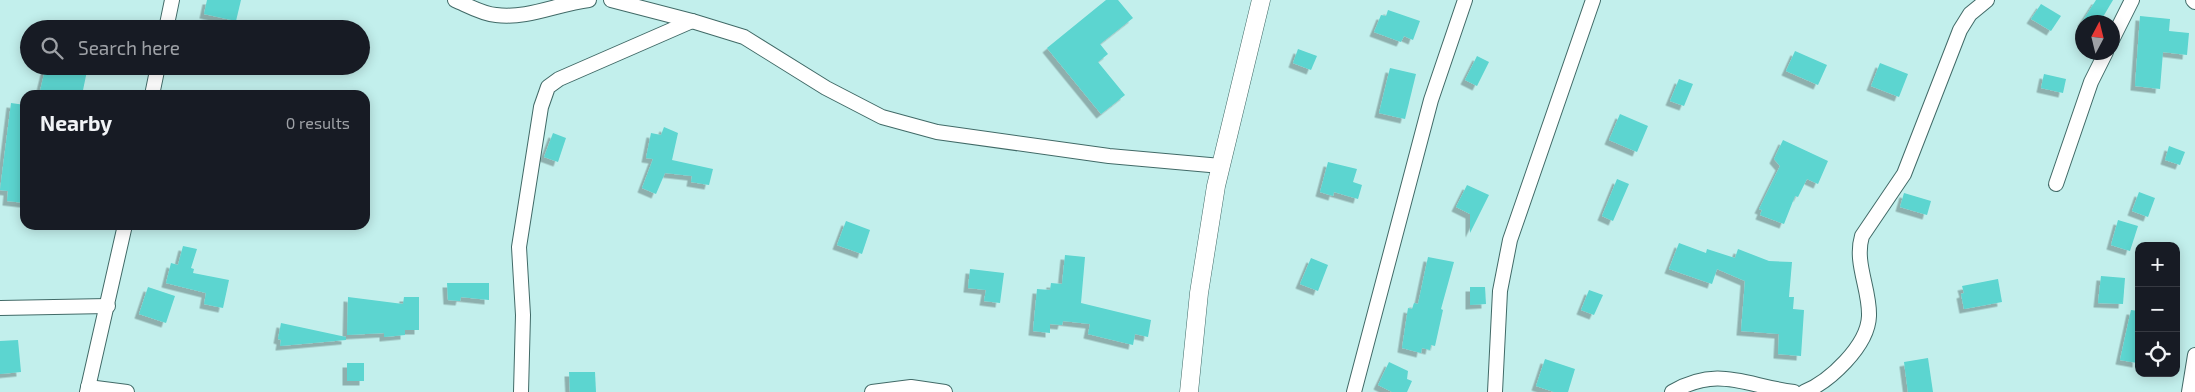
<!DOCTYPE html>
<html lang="en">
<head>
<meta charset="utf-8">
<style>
  body { margin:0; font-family:"Exo 2",sans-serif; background:#242831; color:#f1f3f6 }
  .controls { position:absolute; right:15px; bottom:15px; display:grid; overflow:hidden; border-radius:10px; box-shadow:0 2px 12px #0003 }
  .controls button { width:45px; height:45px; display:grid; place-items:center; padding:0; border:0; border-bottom:1px solid #363941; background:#171b24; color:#f1f3f6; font:25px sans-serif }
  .compass { position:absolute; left:2075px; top:15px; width:45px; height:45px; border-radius:50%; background:#171b24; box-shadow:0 2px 12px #0003; rotate:7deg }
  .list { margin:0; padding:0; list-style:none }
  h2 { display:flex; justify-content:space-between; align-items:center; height:65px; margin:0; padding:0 20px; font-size:21px }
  h2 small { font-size:16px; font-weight:400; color:#9ea1a6 }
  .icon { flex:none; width:28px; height:28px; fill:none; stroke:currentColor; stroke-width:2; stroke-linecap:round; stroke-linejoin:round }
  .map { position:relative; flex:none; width:2195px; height:392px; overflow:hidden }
  .search { position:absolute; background:#171b24; box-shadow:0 2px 12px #0003; left:20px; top:20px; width:350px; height:55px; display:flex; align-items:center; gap:12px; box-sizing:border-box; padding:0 18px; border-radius:28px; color:#9ea1a6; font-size:19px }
  .panel { position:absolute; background:#171b24; box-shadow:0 2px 12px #0003; left:20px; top:90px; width:350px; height:140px; border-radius:15px }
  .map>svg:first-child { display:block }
</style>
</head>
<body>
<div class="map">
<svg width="2195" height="392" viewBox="0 0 2195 392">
  <defs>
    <filter id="shadow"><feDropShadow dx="-4.5" dy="4.5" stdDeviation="0" flood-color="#0004"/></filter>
  </defs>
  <rect width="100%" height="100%" fill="#c2efec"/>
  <g fill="#5bd5d0" filter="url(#shadow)">
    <path d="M207,0H241L236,21L204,14Z"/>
    <path d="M1106,0H1118L1133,18L1100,44L1108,54L1098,62L1125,95L1101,114L1047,48Z"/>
    <path d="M2096,0H2113L2100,22H2082Z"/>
    <path d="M2041,4L2061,16L2051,31L2031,19Z"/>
    <path d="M1388,10L1420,21L1413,40L1404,36L1401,42L1374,32L1381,15L1386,16Z"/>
    <path d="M2140,16L2170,19L2169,31L2189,33L2187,55L2163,52L2160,89L2135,86Z"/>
    <path d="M1298,49L1317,56L1311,70L1293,63Z"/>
    <path d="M1795,51L1827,65L1818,85L1786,71Z"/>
    <path d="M1477,56L1489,62L1477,86L1465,80Z"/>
    <path d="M1880,63L1908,74L1899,97L1871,86Z"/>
    <path d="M46,66H88L82,95H39Z"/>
    <path d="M1390,68L1416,74L1405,119L1379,113Z"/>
    <path d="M2044,74L2066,79L2063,93L2041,88Z"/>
    <path d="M1679,79L1693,84L1684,106L1670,101Z"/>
    <path d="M11,103L25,105V203L7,201L8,191L0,190Z"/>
    <path d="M1620,114L1648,126L1637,152L1609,140Z"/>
    <path d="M664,127L678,133L672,160L713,169L709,185L691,182L692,176L665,173L656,194L642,188L653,159L646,158L651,133L661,135Z"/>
    <path d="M553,133L566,138L558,162L544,157Z"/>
    <path d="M1783,140L1828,161L1818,184L1807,179L1798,197L1795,196L1784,224L1760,215L1762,210L1759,209L1780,166L1774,159Z"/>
    <path d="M2169,146L2185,152L2180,165L2165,160Z"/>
    <path d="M1328,162L1357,169L1353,182L1362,185L1358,199L1334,192L1333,196L1320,192Z"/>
    <path d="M1617,179L1629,184L1613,221L1602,216Z"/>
    <path d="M1467,185L1489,195L1470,233V214L1456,207Z"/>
    <path d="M2139,192L2155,198L2148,217L2132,211Z"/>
    <path d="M1904,193L1931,201L1927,215L1900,207Z"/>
    <path d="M2118,220L2138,226L2130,251L2111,245Z"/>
    <path d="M846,221L870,230L862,254L837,245Z"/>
    <path d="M1679,243L1706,253L1707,249L1735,258L1738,249L1769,261L1792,262L1789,297H1794L1793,309L1804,310L1801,356L1778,354L1779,334L1741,331L1745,281L1717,269L1712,284L1669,269Z"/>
    <path d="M183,246L197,249L191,268L194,269L193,273L229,280L223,308L204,304L206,293L166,283L171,263L178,265Z"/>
    <path d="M1065,255L1085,257L1081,303L1151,320L1148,337L1135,334L1133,345L1088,334L1090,324L1063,321L1062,325L1050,324V333L1033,331L1037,289L1050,290L1051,283L1062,284Z"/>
    <path d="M1428,257L1454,262L1441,309L1443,310L1435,346L1431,345L1430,350L1422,348L1421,353L1402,348L1408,308L1412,309L1414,303L1418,304Z"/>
    <path d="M1311,258L1328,265L1318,291L1300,284Z"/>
    <path d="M970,269L1004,273L1000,303L984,301L986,290L968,288Z"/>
    <path d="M2101,276L2125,278L2123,304L2098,303Z"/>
    <path d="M1998,279L2002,302L1964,309L1961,294L1964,293L1962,286Z"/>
    <path d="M447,283H489V300L461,297L460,301L448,300Z"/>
    <path d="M148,287L175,296L166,323L139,314Z"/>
    <path d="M1470,287H1485L1486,304L1470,305Z"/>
    <path d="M1589,290L1603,295L1594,315L1581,310Z"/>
    <path d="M348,297L403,304L404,297H419V330H405V335L384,337V333L347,335Z"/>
    <path d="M2131,310L2139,311L2137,363L2120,360Z"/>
    <path d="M281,323L346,337V340L280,346L281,340L278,339Z"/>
    <path d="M18,340L21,372L0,374V341Z"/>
    <path d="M1928,358L1933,392H1908L1904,362Z"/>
    <path d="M1545,359L1575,369L1568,392H1554L1536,386Z"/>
    <path d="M1389,362L1408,371L1407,379L1412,381L1407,392H1392L1378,385Z"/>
    <rect x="347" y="363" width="17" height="18"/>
    <path d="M569,372H595L596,392H570Z"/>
  </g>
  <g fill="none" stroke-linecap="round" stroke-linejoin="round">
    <g stroke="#416a67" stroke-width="16">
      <g id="minor">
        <path d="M455,0C467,5 482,14 496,15C528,19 557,4 589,0"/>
        <path d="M611,0L692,21L744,37L826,88L882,117L937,132L1109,156L1221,166"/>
        <path d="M2193,0L2195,2"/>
        <path d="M166,29L172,0"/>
        <path d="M2112,40L2132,0"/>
        <path d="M152,95L158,66"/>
        <path d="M2056,184L2091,82L2106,52"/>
        <path d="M0,308L108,306"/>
        <path d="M88,387L127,392"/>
        <path d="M87,392L125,225"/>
        <path d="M521,392L523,315L519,247L541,107L548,87L559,79L692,21"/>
        <path d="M872,392L911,387L945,392"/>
        <path d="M1354,392L1431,100L1465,0"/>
        <path d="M1495,392L1500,291L1510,240L1593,0"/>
        <path d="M1672,392C1719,365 1746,386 1794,392"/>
        <path d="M1804,392C1829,382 1868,346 1869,316C1870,289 1854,263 1862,236L1904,174L1960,30L1970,14L1987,0"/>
        <path d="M2189,392L2195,355"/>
      </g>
    </g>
    <g stroke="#416a67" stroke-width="19">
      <path id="tertiary" d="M1189,392L1199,293L1216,186L1261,0"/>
    </g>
    <use href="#minor" stroke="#fff" stroke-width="14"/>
    <use href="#tertiary" stroke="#fff" stroke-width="18"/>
  </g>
</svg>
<div class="controls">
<button>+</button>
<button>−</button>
<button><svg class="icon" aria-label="locate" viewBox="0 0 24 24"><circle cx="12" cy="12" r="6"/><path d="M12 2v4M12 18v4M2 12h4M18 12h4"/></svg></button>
</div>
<svg class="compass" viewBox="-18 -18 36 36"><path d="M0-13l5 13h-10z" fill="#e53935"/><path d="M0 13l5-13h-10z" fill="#9ea1a6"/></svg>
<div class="search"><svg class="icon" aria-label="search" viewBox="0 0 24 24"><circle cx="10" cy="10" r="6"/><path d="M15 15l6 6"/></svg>Search here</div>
<section class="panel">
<h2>Nearby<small>0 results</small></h2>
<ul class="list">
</ul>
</section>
</div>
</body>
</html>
